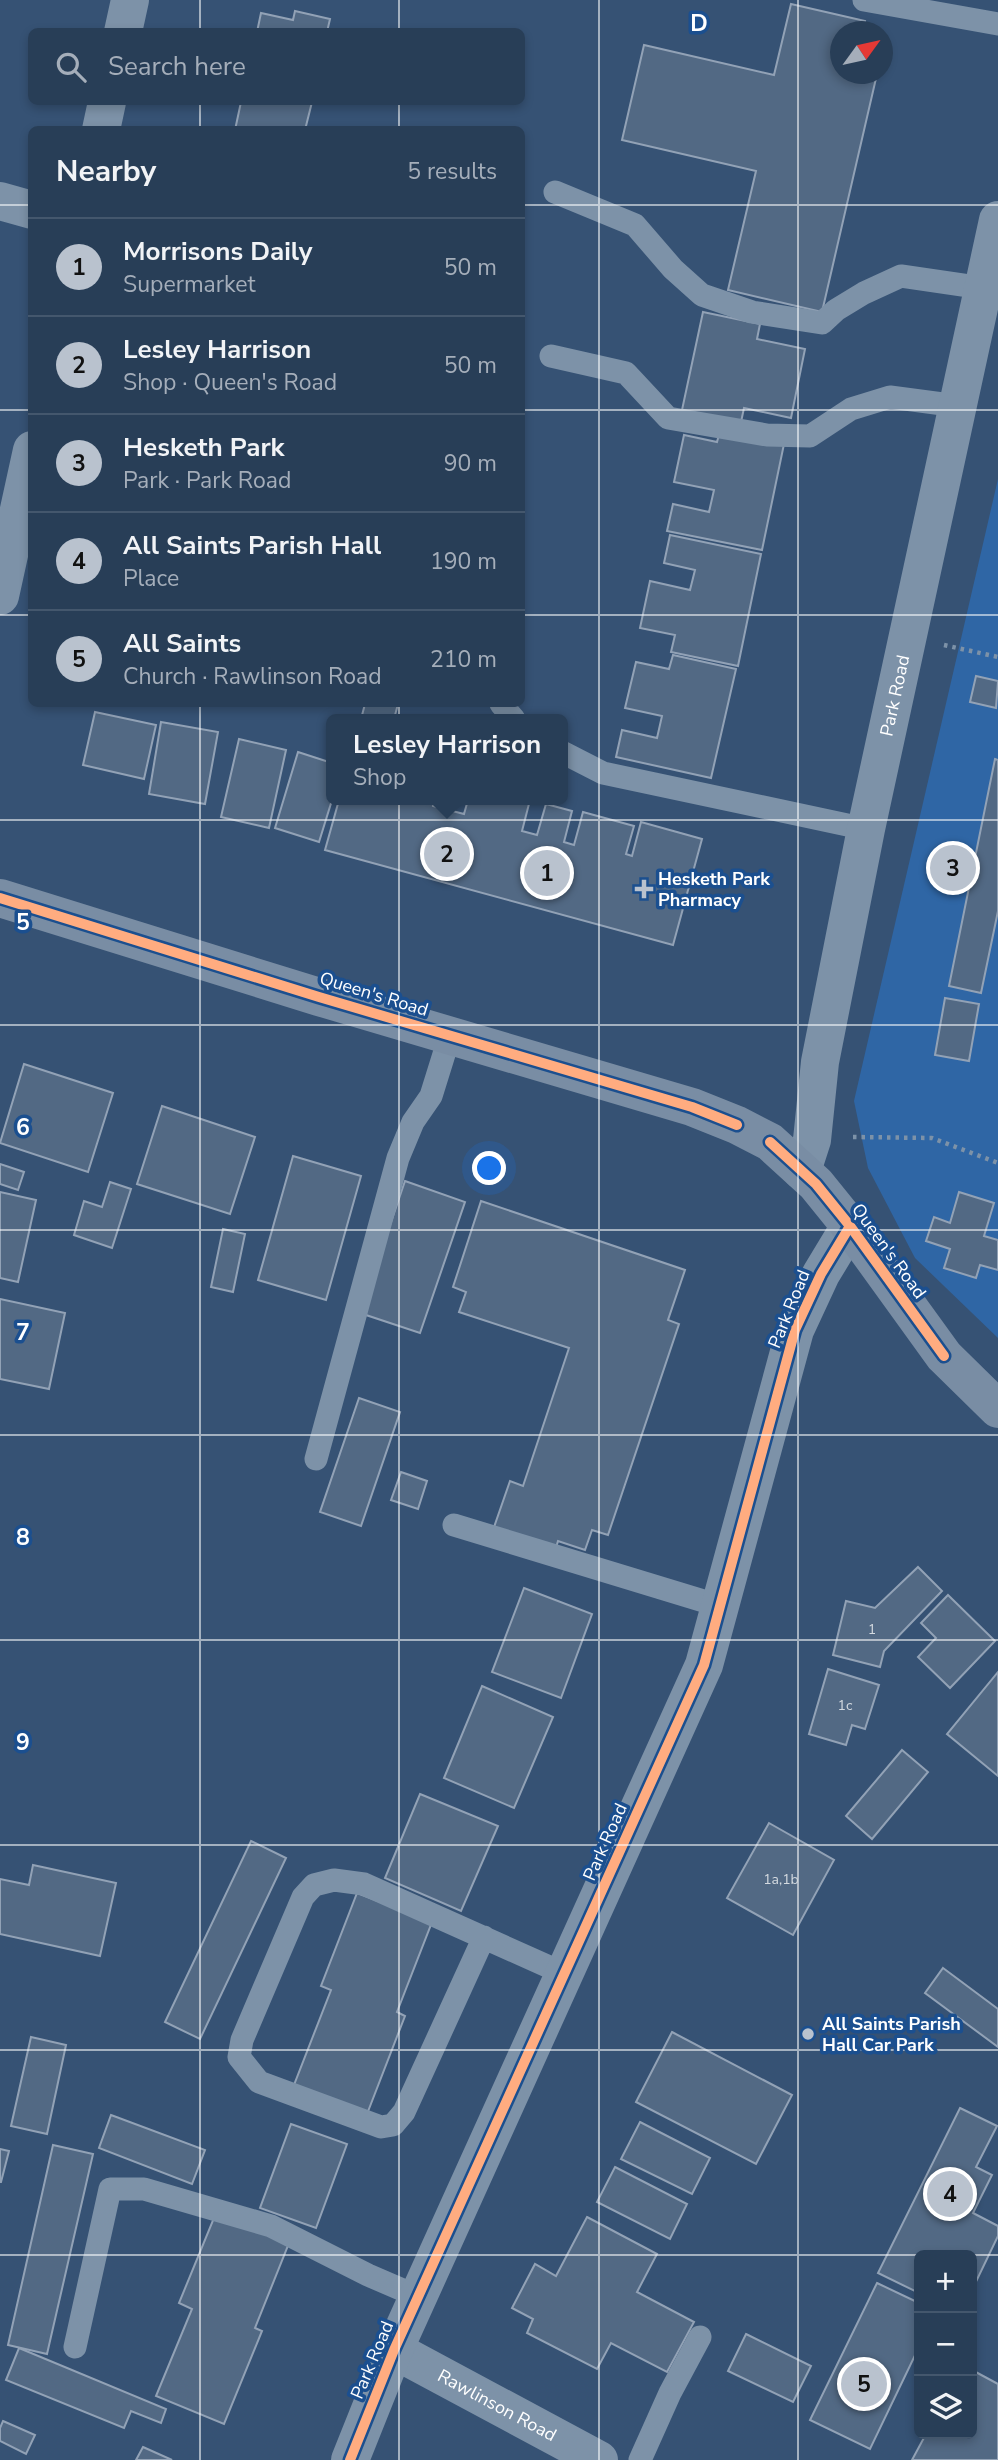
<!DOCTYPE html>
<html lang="en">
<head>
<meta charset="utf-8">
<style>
  body { margin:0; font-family:"Nunito Sans",sans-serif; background:#344961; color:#f1f3f6 }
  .controls { position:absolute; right:21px; bottom:21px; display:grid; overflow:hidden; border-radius:10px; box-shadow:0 4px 10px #0003 }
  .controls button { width:63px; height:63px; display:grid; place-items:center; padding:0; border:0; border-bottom:2px solid #44576d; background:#283e57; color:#f1f3f6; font:35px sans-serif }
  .compass { position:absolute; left:830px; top:21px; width:63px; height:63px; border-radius:50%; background:#283e57; box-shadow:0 4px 10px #0003; rotate:57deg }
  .you { position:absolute; left:490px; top:1169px; width:24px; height:24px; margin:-18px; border:5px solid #fff; border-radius:50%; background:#1a73e8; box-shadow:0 0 0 10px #1a73e833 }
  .badge { display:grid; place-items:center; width:46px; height:46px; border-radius:50%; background:#b9c2ce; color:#111; font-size:23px; font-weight:700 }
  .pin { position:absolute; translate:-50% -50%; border:4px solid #fff; box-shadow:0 2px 7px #0006 }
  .popup { position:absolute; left:326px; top:714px; width:242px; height:91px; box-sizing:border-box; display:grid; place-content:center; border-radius:10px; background:#283e57; filter:drop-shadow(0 2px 5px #0005); font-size:23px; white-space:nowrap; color:#a5aeba }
  .popup b { font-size:26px; color:#f1f3f6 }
  .popup::after { content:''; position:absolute; left:50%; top:100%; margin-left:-14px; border:14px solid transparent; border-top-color:#283e57 }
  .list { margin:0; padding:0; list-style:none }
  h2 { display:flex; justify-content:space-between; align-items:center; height:91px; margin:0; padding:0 28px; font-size:30px }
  h2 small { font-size:23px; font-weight:400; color:#a5aeba }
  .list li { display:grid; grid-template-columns:46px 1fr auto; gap:21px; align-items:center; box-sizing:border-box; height:98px; padding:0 28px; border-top:2px solid #44576d }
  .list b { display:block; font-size:26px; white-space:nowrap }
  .list p { margin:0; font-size:23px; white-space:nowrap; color:#a5aeba }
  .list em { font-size:23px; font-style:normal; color:#a5aeba }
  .icon { flex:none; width:38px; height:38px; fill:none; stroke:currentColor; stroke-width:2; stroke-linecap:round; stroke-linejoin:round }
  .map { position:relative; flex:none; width:998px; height:2460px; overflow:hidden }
  .search { position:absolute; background:#283e57; box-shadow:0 4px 10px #0003; left:28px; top:28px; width:497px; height:77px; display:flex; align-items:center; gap:18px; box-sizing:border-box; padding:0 24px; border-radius:10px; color:#a5aeba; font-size:26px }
  .panel { position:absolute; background:#283e57; box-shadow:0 4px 10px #0003; left:28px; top:126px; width:497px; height:581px; border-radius:10px }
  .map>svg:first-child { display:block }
</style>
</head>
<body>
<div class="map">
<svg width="998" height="2460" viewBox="0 0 998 2460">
  <rect width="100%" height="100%" fill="#365274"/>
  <path fill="#2f66a5" d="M998,479V1338L915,1258L868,1168L854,1101Z"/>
  <g fill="#526984" stroke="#92a2b6" stroke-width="2">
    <path d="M791,4L865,21L863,32H841V74H877L822,312L728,290L756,171L622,140L644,45L774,75Z"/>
    <path d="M295,11L330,19L327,32H257L261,13L293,20Z"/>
    <path d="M241,102H312L305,130H235Z"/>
    <path d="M703,312L760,324L757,339L805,349L791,418L744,408L741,422L682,410Z"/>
    <path d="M720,431L784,444L762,550L667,531L673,504L709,512L714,490L674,482L684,435L717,442Z"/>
    <path d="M670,535L761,554L738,666L671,652L675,635L640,628L650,581L690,590L695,570L664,563Z"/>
    <path d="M673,655L736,669L711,778L616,757L622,730L657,738L662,716L625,708L636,662L669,669Z"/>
    <path d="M976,676L998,681L996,708L970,702Z"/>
    <path d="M365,704H398L394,719H361Z"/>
    <path d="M95,712L156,725L144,779L83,765Z"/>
    <path d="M161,722L218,732L205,804L149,794Z"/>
    <path d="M239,739L286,750L269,828L221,817Z"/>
    <path d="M298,752L332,763V800L319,842L275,828Z"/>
    <path d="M995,759L998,760V911L981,993L949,986Z"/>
    <path d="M339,800H434L433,806L464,814L468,800H530L522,831L537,835L546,804L572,811L564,842L574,845L583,812L634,826L626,854L632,856L641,822L702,839L673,945L325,850Z"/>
    <path d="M945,998L979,1004L969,1061L935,1055Z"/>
    <path d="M24,1064L113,1093L88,1172L0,1143Z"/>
    <path d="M162,1106L255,1137L230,1214L137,1184Z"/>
    <path d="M293,1156L361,1176L326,1300L258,1280Z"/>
    <path d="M0,1164L24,1172L18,1190L0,1184Z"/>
    <path d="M405,1181L465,1202L420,1333L360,1313Z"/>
    <path d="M110,1182L131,1189L112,1248L74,1235L84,1201L102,1207Z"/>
    <path d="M0,1192L36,1200L18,1282L0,1278Z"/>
    <path d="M959,1192L994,1203L984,1236L998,1240V1270L980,1265L976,1278L944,1268L950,1249L926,1241L934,1217L950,1223Z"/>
    <path d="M481,1201L685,1270L668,1320L679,1324L608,1535L592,1530L585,1550L558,1541L555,1551L493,1530L510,1481L523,1486L569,1348L459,1312L466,1292L453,1287Z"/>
    <path d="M223,1229L245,1234L233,1292L211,1287Z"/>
    <path d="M0,1299L65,1313L49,1389L0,1379Z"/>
    <path d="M359,1398L400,1412L361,1526L320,1512Z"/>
    <path d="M401,1472L427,1481L418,1509L391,1500Z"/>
    <path d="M918,1567L942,1591L884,1651L880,1667L833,1655L846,1601L875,1608Z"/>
    <path d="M524,1588L592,1614L561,1698L492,1672Z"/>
    <path d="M948,1595L995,1641L950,1688L918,1657L936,1638L921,1623Z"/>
    <path d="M828,1669L879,1685L865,1729L852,1725L846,1745L809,1734Z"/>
    <path d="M998,1672V1776L947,1734Z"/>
    <path d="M482,1686L553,1717L514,1808L444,1778Z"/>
    <path d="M902,1750L928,1772L872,1839L846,1816Z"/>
    <path d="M420,1794L498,1826L461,1911L385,1878Z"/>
    <path d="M769,1823L834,1860L793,1935L727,1898Z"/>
    <path d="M251,1841L286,1858L200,2039L165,2022Z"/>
    <path d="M33,1865L116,1883L100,1956L0,1934V1879L29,1885Z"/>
    <path d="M357,1893L432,1922L397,2012L405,2016L367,2114L294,2085L331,1990L321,1986Z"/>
    <path d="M943,1968L998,2009V2047L925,1993Z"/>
    <path d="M672,2032L792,2095L756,2164L636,2102Z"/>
    <path d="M31,2037L66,2045L47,2134L11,2126Z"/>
    <path d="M960,2108L997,2126L976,2167L992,2175L973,2213L998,2226V2236L972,2290V2255H919V2293L878,2273Z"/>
    <path d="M111,2115L205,2150L192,2184L99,2148Z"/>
    <path d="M640,2122L710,2158L692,2194L621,2159Z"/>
    <path d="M291,2124L347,2144L316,2228L260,2208Z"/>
    <path d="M53,2145L93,2154L47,2354L8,2345Z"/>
    <path d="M0,2149L9,2151L1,2182H0Z"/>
    <path d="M615,2167L687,2204L670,2239L597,2202Z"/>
    <path d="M216,2213L289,2243L255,2328L262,2331L224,2424L156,2396L192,2309L179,2303Z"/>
    <path d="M587,2217L657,2254L637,2292L694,2322L667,2372L611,2343L597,2369L527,2333L533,2319L512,2308L535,2264L556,2276Z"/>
    <path d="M877,2283L919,2303V2347L870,2449L810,2420Z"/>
    <path d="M746,2334L811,2366L793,2402L728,2371Z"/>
    <path d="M19,2348L166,2409L161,2423L131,2411L124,2428L6,2380Z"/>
    <path d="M972,2370L998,2384V2460H912L926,2434H972Z"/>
    <path d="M3,2421L35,2435L26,2454L0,2441V2428Z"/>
    <path d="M143,2447L172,2460H136Z"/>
  </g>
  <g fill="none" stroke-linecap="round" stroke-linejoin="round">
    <g stroke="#7d92a8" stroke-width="4.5" stroke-dasharray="3.5 5" stroke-linecap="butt">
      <path d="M944,645L998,657"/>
      <path d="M853,1137L932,1138L998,1163"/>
    </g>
    <g stroke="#7d92a8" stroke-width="23">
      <path d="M864,0L998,24"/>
      <path d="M555,192L635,225L673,269L702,295L752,312L822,323L836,310L864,293L901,276L983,288"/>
      <path d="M551,356L626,373L668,418L767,435L810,436L851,409L890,397L958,406"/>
      <path d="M501,704L514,719"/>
      <path d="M562,752L603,773L866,829"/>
      <path d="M316,1459L398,1158L413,1122L431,1096L450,1035"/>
      <path d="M454,1525L720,1606"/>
      <path d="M484,1937L404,2112L393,2125L381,2127L259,2082L239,2057L242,2040L303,1897L314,1885L334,1880L364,1884L565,1974"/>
      <path d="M75,2347L110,2189H144L271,2226L368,2275L419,2297"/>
      <path d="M640,2460L670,2393L700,2337"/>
    </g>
    <g stroke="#7d92a8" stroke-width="38">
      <path d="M0,201L32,210"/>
      <path id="s1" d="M394,2350L599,2460"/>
      <path d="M350,2460L394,2350L704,1665L795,1330L821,1274L850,1226"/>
    </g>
    <g stroke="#7d92a8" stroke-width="38">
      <path d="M123,32L130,0"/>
      <path d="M101,130L107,102"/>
      <path d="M0,596L32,450"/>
      <path id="s2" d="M802,1171L812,1140L820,1062L866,829L998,220"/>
    </g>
    <path stroke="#798da4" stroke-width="38" d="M0,898L319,997L692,1107L737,1125L770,1142L816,1184L850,1226L944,1356L998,1409"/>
    <g stroke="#1b4f8f" stroke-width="15">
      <g id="cycleway">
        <path d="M0,898L319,997L692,1107L737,1125"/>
        <path d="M770,1142L816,1184L850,1226L944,1356"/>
        <path d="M350,2460L394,2350L704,1665L795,1330L821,1274L850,1226"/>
      </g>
    </g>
    <use href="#cycleway" stroke="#ffac80" stroke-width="10"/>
  </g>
  <path fill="none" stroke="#fff" stroke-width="2" stroke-opacity="0.55" d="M200,0V32M399,0V32M599,0V2460M798,0V2460M200,102V130M399,102V130M0,205H32M522,205H998M0,410H32M522,410H998M0,615H32M522,615H998M200,704V2460M399,704V2460M0,820H998M0,1025H998M0,1230H998M0,1435H998M0,1640H998M0,1845H998M0,2050H998M0,2255H998"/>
  <g fill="#b9c2ce" stroke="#1b4f8f" stroke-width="2.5">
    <path d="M640.5 878.5h7v7h7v7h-7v7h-7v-7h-7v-7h7z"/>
    <circle cx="808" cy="2034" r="7"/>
  </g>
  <g text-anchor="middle" stroke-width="7" stroke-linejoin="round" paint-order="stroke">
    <g font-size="14" fill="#d4dae0">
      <text x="872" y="1634">1</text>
      <text x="845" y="1710">1c</text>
      <text x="781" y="1884">1a,1b</text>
    </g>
    <g font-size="18" fill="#fff" stroke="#1b4f8f">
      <text dy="6" stroke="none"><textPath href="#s2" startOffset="485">Park Road</textPath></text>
      <text transform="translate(374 994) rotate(17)" y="6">Queen's Road</text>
      <text transform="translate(889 1251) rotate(54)" y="6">Queen's Road</text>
      <text transform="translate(789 1309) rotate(-68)" y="6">Park Road</text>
      <text transform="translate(605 1842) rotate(-66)" y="6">Park Road</text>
      <text transform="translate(372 2360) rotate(-67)" y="6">Park Road</text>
      <text dy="6" stroke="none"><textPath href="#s1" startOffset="117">Rawlinson Road</textPath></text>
    </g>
    <g font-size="18" font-weight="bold" fill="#fff" stroke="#1b4f8f" text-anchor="start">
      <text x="658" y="885">Hesketh Park<tspan x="658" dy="21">Pharmacy</tspan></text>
      <text x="822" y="2030">All Saints Parish<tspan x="822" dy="21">Hall Car Park</tspan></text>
    </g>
  </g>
  <g font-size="23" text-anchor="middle" font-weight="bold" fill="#fff" stroke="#1b4f8f" stroke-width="7" stroke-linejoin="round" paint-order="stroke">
    <text x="699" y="31">D</text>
    <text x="23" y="930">5</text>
    <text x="23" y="1135">6</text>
    <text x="23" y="1340">7</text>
    <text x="23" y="1545">8</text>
    <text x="23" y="1750">9</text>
  </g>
</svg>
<div class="controls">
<button>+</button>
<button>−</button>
<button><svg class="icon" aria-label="layers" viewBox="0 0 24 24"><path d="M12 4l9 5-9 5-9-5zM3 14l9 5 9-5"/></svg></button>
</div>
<svg class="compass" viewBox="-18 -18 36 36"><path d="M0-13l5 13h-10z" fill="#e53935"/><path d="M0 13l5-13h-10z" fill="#a5aeba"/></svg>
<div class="you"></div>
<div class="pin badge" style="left:547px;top:873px">1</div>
<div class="pin badge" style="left:447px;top:854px">2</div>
<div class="popup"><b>Lesley Harrison</b>Shop</div>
<div class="pin badge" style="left:953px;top:868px">3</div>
<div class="pin badge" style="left:950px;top:2194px">4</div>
<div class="pin badge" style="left:864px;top:2384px">5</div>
<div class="search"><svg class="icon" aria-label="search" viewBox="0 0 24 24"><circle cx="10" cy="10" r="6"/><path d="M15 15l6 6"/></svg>Search here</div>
<section class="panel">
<h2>Nearby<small>5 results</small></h2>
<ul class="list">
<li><span class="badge">1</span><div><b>Morrisons Daily</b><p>Supermarket</p></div><em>50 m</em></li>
<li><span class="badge">2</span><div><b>Lesley Harrison</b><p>Shop · Queen's Road</p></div><em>50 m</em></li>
<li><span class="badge">3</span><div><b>Hesketh Park</b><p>Park · Park Road</p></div><em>90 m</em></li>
<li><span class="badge">4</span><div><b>All Saints Parish Hall</b><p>Place</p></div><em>190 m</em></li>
<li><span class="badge">5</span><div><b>All Saints</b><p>Church · Rawlinson Road</p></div><em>210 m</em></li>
</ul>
</section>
</div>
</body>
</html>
